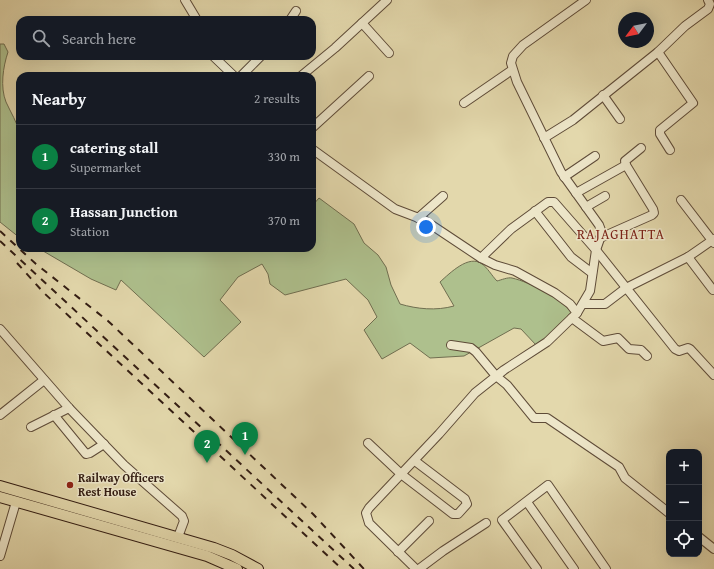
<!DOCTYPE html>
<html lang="en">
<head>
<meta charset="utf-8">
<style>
  body { margin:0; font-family:"Gentium Book Plus",serif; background:#242831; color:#f1f3f6 }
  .controls { position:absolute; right:12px; bottom:12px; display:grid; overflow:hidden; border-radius:8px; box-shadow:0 4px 16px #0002 }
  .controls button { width:36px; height:36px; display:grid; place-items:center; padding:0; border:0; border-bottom:1px solid #363941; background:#171b24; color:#f1f3f6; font:20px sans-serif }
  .compass { position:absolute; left:618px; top:12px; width:36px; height:36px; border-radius:50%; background:#171b24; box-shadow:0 4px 16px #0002; rotate:238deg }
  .you { position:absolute; left:426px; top:227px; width:14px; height:14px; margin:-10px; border:3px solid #fff; border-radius:50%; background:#1a73e8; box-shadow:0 0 0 6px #1a73e833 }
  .badge { display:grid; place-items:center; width:26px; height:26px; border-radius:50%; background:#0b8043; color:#fff; font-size:13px; font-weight:700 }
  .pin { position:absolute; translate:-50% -33px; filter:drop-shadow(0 1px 2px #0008) }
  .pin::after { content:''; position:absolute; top:21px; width:14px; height:12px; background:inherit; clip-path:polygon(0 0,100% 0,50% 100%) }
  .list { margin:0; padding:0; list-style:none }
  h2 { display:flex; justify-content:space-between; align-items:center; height:52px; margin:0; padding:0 16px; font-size:17px }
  h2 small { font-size:13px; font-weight:400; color:#9ea1a6 }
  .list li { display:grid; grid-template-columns:26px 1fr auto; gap:12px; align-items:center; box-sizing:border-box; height:64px; padding:0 16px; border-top:1px solid #363941 }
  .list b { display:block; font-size:15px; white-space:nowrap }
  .list p { margin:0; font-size:13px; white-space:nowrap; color:#9ea1a6 }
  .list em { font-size:13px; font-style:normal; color:#9ea1a6 }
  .icon { flex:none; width:22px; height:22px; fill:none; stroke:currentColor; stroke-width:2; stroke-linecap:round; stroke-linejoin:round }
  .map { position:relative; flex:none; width:714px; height:569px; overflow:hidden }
  .search { position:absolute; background:#171b24; box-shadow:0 4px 16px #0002; left:16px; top:16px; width:300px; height:44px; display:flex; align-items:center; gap:10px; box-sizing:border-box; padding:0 14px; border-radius:12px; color:#9ea1a6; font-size:15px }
  .panel { position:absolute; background:#171b24; box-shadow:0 4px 16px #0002; left:16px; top:72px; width:300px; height:180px; border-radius:12px }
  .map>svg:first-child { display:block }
</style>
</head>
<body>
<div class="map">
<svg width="714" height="569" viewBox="0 0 714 569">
  <rect width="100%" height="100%" fill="#e3d8ac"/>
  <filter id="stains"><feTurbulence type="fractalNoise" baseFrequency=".005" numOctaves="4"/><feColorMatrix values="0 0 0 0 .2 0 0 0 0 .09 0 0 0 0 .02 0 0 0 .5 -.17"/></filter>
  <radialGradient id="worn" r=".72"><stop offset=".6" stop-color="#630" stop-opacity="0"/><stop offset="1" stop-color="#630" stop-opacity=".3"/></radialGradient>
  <g fill="#aec08d" stroke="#706e50">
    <path d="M0,44H4L8,52C3,67 0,87 6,102C11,113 17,122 20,134V238L0,222Z"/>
    <path d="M319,198L354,224L364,243L378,255L386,267L391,285L400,304C417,309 436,311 454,306L440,282C450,273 469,254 482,264C487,267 492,276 497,281C501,280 508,277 512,278C530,282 562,299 572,313L550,336L536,345L521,329L514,328L464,356L430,358L410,343L382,359L364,330L377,317L368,300L346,279L285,295L270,284L268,274L262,264L238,277L220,300L241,322L204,357L121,280L116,290L91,279L38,248H312V206Z"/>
  </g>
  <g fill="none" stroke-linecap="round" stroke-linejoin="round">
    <g stroke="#5e4b38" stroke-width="10">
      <g id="minor">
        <path d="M185,0L197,20"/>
        <path d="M290,20L296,11"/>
        <path d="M362,23L389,53"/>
        <path d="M658,52L693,103L660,130V134L670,150"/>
        <path d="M213,56L234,76"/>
        <path d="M241,76L261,56"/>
        <path d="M301,76L335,48L387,0"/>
        <path d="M603,95L620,119"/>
        <path d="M464,103L512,70"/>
        <path d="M312,128L369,76"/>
        <path d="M544,138L573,120L658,52L685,26L708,9L710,4L708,0"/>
        <path d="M312,149L395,209L424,220L481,258L495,265L515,271L555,293L570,304L577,313L547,342L504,370L475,393L439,434L369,508L366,513L369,523L416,569"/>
        <path d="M626,165L625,161L641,148"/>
        <path d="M564,177L595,156"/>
        <path d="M576,193L626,165L653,209L654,213L652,215L600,238"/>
        <path d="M681,200L714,243"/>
        <path d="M586,207L605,196"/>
        <path d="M535,211L571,257L592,273"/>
        <path d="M418,218L443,196"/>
        <path d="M688,257L713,290"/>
        <path d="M481,258L511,229L548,202H554L596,250L675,349L679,351L688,348L690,349L714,375"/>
        <path d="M584,304H605L626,288L688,257L714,239"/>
        <path d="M577,313L590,291L596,250L602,233L599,225L561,172L517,82L511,63L513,56L523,45L586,0"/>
        <path d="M572,318L603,341L618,338L629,349L641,350L647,356"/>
        <path d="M0,329L69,408L124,465L182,516L184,521L178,537"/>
        <path d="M451,345L471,348L476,352L496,376L507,385L534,418H547L619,467L625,478L669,513"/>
        <path d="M0,415L44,380"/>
        <path d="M54,415L86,454L90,453L104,444"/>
        <path d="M31,427L69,408"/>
        <path d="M368,443L401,474L453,514H458L467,504L465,499L415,461"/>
        <path d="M527,502L574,569"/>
        <path d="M699,537L714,549"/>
        <path d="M398,552L429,521"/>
        <path d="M0,556L16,502"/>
        <path d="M419,569L443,551L486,523"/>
        <path d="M537,569L502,520L548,485L606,569"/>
      </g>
    </g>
    <g stroke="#321c12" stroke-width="12">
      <g id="major">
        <path d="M0,486L214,548L232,555L258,569"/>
        <path d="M0,497L207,556L237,569"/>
      </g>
    </g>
    <use href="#minor" stroke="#ede6c9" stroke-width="8"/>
    <use href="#major" stroke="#e3d8ac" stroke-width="10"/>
    <g stroke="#321c12" stroke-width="2" stroke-dasharray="7 7" stroke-linecap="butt">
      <path d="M0,231L36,264L108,321L313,514L364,569"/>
      <path d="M0,241L354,569"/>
      <path d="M17,263L44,293L342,569"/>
    </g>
  </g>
  <circle fill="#8f2418" stroke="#ede6c9" stroke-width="1.5" cx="70" cy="485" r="4"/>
  <g text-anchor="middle" stroke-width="3" stroke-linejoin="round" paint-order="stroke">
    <g font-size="12" font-weight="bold" fill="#321c12" stroke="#ede6c9" text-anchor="start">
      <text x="78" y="482">Railway Officers<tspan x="78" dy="14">Rest House</tspan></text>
    </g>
    <g font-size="14" letter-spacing="1" fill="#7a1f14" stroke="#ede6c9">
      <text x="621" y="239">RAJAGHATTA</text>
    </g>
  </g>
  <rect width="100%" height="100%" filter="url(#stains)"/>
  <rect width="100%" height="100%" fill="url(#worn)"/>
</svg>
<div class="controls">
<button>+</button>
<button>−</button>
<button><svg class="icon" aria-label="locate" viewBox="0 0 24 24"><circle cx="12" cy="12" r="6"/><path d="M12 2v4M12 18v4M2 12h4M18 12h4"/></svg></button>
</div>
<svg class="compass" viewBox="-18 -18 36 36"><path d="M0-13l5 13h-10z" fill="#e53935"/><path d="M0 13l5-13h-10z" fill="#9ea1a6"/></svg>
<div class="you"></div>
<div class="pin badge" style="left:245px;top:455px">1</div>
<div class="pin badge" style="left:207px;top:463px">2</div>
<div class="search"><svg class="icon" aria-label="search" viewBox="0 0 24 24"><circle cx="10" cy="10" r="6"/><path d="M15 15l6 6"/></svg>Search here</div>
<section class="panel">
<h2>Nearby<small>2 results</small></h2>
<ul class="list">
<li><span class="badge">1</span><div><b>catering stall</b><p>Supermarket</p></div><em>330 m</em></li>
<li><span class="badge">2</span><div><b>Hassan Junction</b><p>Station</p></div><em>370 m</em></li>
</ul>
</section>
</div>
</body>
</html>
